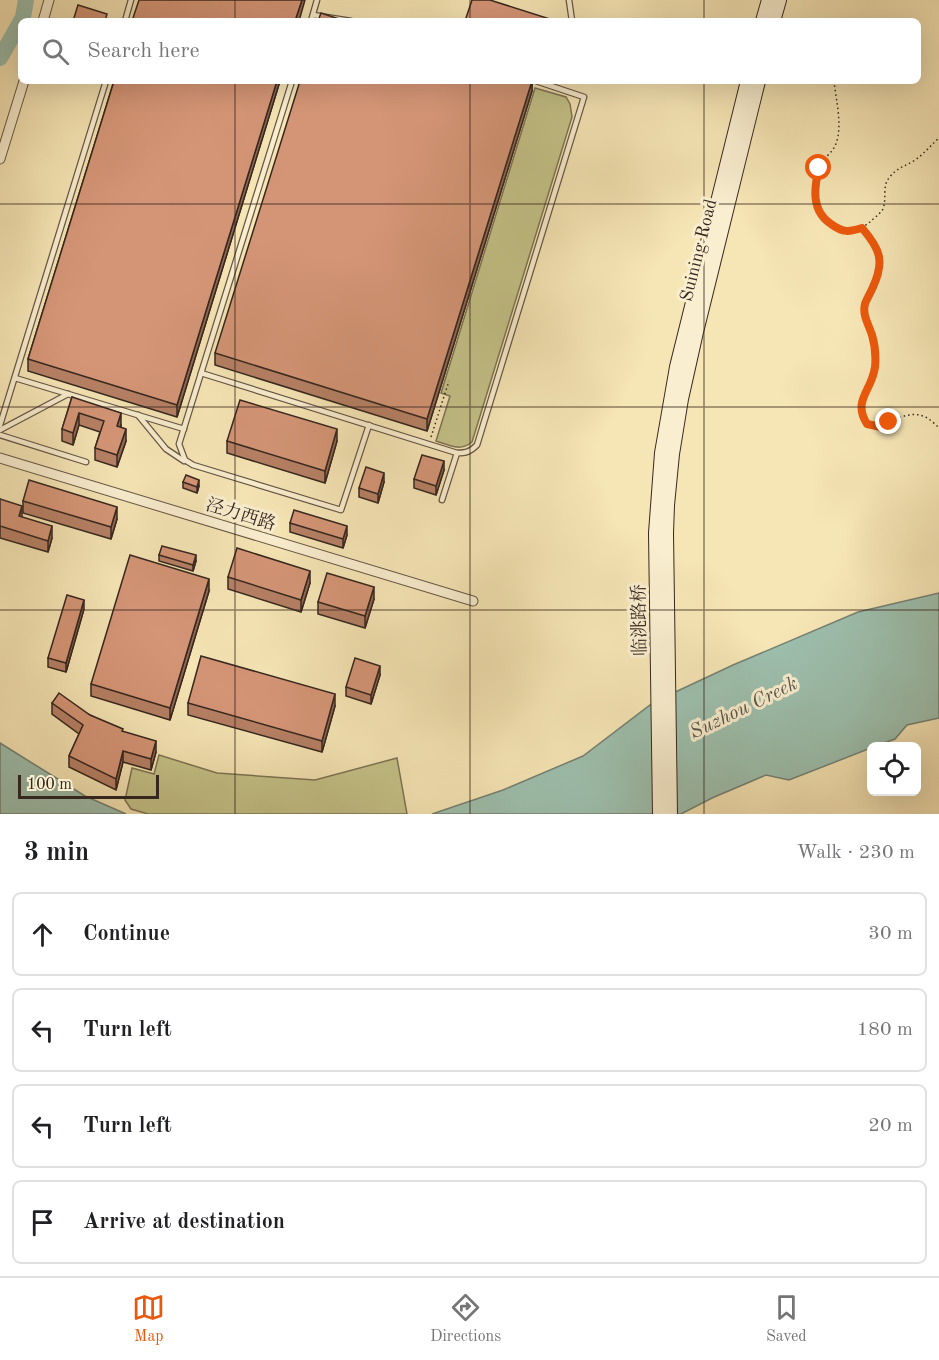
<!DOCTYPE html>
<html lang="en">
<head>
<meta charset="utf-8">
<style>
  body { margin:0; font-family:"Old Standard TT","Noto Serif SC",serif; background:#f2f2f2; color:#202124 }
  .controls { position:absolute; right:18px; bottom:18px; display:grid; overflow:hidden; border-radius:9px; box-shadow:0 6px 24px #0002 }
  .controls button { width:54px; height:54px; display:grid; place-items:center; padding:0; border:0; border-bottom:2px solid #e0e0e0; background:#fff; color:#202124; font:30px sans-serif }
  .scale { position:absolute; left:18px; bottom:15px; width:141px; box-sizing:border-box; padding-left:6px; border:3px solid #36271f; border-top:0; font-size:16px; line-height:21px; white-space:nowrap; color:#36271f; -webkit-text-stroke:4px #f9eecf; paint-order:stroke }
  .stop { position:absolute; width:18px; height:18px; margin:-14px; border:4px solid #ea580c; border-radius:50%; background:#fff }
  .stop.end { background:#ea580c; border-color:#fff; box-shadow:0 2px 6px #0008 }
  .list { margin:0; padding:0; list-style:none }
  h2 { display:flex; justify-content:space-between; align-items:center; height:78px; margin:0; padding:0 24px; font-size:26px }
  h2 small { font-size:20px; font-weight:400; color:#757577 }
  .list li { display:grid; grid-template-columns:39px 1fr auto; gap:18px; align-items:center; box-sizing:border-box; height:84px; margin:0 12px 12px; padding:0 12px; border:2px solid #e0e0e0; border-radius:9px }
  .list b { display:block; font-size:22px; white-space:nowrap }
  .list em { font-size:20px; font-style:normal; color:#757577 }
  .icon { flex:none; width:33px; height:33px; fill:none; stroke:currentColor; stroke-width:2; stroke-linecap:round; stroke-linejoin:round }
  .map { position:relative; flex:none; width:939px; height:814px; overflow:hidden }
  .search { position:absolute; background:#fff; box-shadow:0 6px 24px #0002; left:18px; right:18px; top:18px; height:66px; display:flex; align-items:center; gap:15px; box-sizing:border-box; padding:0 21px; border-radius:9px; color:#757577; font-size:22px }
  .sheet { height:462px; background:#fff }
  nav { display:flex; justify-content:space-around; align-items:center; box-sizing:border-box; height:84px; border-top:2px solid #e0e0e0; background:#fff; font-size:16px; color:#757577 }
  nav a { display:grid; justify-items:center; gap:3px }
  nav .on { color:#ea580c }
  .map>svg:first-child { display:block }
</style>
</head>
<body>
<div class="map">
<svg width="939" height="814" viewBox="0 0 939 814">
  <rect width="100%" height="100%" fill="#f6e5b5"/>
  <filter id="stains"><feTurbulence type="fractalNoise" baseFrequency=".00333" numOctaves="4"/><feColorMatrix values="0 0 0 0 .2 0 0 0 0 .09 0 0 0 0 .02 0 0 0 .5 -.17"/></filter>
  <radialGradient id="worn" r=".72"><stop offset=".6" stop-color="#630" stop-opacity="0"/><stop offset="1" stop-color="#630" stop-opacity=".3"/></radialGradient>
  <g fill="#c4c288" stroke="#7d7454" stroke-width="1.5">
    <path d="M535,88L566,97L570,104L572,117L472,442C460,452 449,445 436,441L450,396L441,393Z"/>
    <path d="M159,755L217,773L315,780L397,758L407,814H148L131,809L125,800L132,768L154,774Z"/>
  </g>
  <g fill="#9dbfad" stroke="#748274" stroke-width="1.5">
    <path d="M939,593V718L907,725L895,739L876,746H872L871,748L789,780L766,775L712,798L681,814H432L503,790L583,756L654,702L733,665L858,612Z"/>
    <path d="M0,743L85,796L126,814H0Z"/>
  </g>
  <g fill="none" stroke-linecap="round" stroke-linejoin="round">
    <path stroke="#748274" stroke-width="3" d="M23,17V0"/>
    <g stroke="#9dbfad" stroke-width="16">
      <path d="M21,21L23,17L26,0"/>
      <path d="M0,58L21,21"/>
    </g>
    <g stroke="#665644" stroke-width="7">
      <g id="lane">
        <path d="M569,0L572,21"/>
        <path d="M313,15L351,21"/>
        <path d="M125,21L131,0"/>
        <path d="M311,21L317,0"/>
        <path d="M292,81L179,444L185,460L193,465L341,510L369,425"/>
        <path d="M201,373L457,453C466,453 470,452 477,445L584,97L536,81"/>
        <path d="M15,378L184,429"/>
        <path d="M138,415L166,449L184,461"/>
        <path d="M0,425L106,81"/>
        <path d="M0,430L68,394"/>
        <path d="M0,435L86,462"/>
        <path d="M442,500L457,453"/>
      </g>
    </g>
    <g stroke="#665644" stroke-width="11">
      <g id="street">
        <path d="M43,21L49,0"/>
        <path d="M0,159L24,81"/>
        <path d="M0,458L473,601"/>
      </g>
    </g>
    <g stroke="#36271f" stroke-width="16">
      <g id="secondary">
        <path d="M763,21L769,0"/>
        <path d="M773,21L779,0"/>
        <path d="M660,814L656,533L662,453L677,367L748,81"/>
        <path d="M670,814L666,533L667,505L672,454L681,399L696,332L758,81"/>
      </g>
    </g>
    <g stroke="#36271f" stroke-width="1.5" stroke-dasharray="1.5 3" stroke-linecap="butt">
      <path d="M834,81C836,102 846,137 830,153C828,156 824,157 822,159C816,179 808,203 825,220C839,234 855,234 870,222C874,218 880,214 883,209C887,199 882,186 889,178C896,168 906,166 915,160C924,154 931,145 939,138"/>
      <path d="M863,229C881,251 885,261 873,288C871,293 866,299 865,304C862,316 869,325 872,335C875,346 876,357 875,368C872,391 852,401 867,424L881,427C892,420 910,411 923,416C929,418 935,424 939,428"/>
      <path d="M431,437L449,381"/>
    </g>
    <use href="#lane" stroke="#f9eecf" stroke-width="4.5"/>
    <use href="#street" stroke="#f9eecf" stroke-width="9"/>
    <use href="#secondary" stroke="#f9eecf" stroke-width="14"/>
  </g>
  <g fill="#b68065" stroke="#36271f" stroke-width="1.5">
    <path d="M114,81H280L177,417L28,371V359Z"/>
    <path d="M532,81V91L427,431L215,365V353Z"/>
    <path d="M72,397L121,425V427L126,441L117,467L95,460V448L100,432L79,425L73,445L62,441V429Z"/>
    <path d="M227,441H337L325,483L227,453Z"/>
    <path d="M444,470L436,495L414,488V479Z"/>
    <path d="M183,482L199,486L197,493L183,488Z"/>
    <path d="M384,482L378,503L359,497V488Z"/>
    <path d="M0,499L22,517L52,538L48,552L0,538Z"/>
    <path d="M23,501L117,519L111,539L23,513Z"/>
    <path d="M290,523L347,535L343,548L290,532Z"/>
    <path d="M159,555L196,561L193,571L159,561Z"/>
    <path d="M228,577L310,583L301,612L228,589Z"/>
    <path d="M209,591L170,720L91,696V684Z"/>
    <path d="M374,599L365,628L318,614V602Z"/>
    <path d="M84,609L66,672L48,667V658Z"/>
    <path d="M380,675L371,704L346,696V687Z"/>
    <path d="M52,703L90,715L123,732L156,752L151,770L123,762L116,790L69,767V756L79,734L52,714Z"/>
    <path d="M188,703L335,706L322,752L188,715Z"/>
  </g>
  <g fill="#946853" stroke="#36271f" stroke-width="1.5">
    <path d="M302,0H305L299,21H295Z"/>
    <path d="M277,81H280L177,417V405Z"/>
    <path d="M532,81V91L427,431V419Z"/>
    <path d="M79,413V425L73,445V433Z"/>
    <path d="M121,413V425L117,438V426Z"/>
    <path d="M126,429V441L117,467V455Z"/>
    <path d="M337,429V441L325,483V471Z"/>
    <path d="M444,461V470L436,495V486Z"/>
    <path d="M384,473V482L378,503V494Z"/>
    <path d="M199,480V486L197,493V487Z"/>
    <path d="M22,506V518L19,516Z"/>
    <path d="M117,507V519L111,539V527Z"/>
    <path d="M52,526V538L48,552V541Z"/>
    <path d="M347,526V535L343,548V539Z"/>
    <path d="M196,555V561L193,571V565Z"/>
    <path d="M310,571V583L301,612V600Z"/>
    <path d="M209,579V591L170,720V708Z"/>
    <path d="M374,587V599L365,628V616Z"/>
    <path d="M84,600V609L66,672V663Z"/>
    <path d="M380,666V675L371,704V695Z"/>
    <path d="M335,694V706L322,752V741Z"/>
    <path d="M156,741V752L151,770V759Z"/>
    <path d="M123,751V762L116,790V779Z"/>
  </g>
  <g fill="#d49576" stroke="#36271f" stroke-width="1.5">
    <path d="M139,0H302L295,21H132Z"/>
    <path d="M472,0H490L556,21H465Z"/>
    <path d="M78,5L107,14L105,21H73Z"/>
    <path d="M321,13L345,21H318Z"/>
    <path d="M114,81H277L177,405L28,359Z"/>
    <path d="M300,81H532L427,419L215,353Z"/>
    <path d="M72,397L121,413L117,426L126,429L117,455L95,448L104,421L79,413L73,433L62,429Z"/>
    <path d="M240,400L337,429L325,471L227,441Z"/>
    <path d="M422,455L444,461L436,486L414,479Z"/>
    <path d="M366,467L384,473L378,494L359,488Z"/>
    <path d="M186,475L199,480L197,487L183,482Z"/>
    <path d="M29,480L117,507L111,527L23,501Z"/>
    <path d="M0,499L22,506L19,516L52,526L48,541L0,526Z"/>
    <path d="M294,510L347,526L343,539L290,523Z"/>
    <path d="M162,546L196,555L193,565L159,555Z"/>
    <path d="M237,548L310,571L301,600L228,577Z"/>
    <path d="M130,555L209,579L170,708L91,684Z"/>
    <path d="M327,573L374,587L365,616L318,602Z"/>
    <path d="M67,595L84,600L66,663L48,658Z"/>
    <path d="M201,656L335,694L322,741L188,703Z"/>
    <path d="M355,658L380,666L371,695L346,687Z"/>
    <path d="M59,693L90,715L123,729L122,731L156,741L151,759L123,751L116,779L69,756L83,725L52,703Z"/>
  </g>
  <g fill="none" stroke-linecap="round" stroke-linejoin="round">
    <path stroke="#ea580c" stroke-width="8" d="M819,168C814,188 811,211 831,224C843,233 849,232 862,228C880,249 885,261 873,287C871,292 867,298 865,304C862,315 869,325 872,335C875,345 876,357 875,367C872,391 852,400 867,424L881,427L889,422"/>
  </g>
  <path fill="none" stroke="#36271f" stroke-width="1.5" stroke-opacity="0.55" d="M235,0V21M470,0V21M704,0V21M235,81V814M470,81V814M704,81V814M0,204H939M0,407H939M0,610H939"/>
  <g text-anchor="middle" stroke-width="6" stroke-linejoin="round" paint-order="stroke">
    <g font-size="18" fill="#36271f" stroke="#f9eecf">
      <text transform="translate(698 250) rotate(-76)" y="6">Suining Road</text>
      <text transform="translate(241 514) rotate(17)" y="6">泾力西路</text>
      <text transform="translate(639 620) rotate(-91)" y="6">临洮路桥</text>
    </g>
    <g font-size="20" font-style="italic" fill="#55554a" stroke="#f9eecf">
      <text transform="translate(743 707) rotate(-26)" y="7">Suzhou Creek</text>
    </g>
  </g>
  <rect width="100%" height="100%" filter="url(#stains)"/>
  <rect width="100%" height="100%" fill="url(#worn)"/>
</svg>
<div class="controls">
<button><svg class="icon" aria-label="locate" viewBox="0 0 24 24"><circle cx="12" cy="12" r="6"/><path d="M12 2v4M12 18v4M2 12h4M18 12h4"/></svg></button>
</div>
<div class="scale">100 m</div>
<div class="stop" style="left:819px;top:168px"></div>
<div class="stop end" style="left:889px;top:422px"></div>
<div class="search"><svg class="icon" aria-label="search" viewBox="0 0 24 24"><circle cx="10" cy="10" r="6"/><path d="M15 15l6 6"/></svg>Search here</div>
</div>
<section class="sheet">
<h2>3 min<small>Walk · 230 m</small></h2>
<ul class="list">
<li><svg class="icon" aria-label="ahead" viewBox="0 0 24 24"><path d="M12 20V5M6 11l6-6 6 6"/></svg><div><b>Continue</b></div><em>30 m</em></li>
<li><svg class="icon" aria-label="left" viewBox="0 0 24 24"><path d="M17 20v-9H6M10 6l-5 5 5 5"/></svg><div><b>Turn left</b></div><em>180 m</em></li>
<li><svg class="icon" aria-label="left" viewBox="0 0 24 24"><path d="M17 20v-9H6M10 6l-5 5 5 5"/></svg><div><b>Turn left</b></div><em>20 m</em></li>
<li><svg class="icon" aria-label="arrive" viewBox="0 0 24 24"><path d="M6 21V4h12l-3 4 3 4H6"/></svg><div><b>Arrive at destination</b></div></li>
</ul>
</section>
<nav>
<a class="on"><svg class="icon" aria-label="map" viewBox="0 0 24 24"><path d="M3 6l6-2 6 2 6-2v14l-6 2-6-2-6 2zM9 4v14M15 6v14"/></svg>Map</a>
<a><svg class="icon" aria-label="directions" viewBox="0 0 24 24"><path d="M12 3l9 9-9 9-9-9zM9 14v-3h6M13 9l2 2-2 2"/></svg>Directions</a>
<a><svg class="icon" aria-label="saved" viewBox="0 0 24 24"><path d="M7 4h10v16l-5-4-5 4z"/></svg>Saved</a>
</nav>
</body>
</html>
